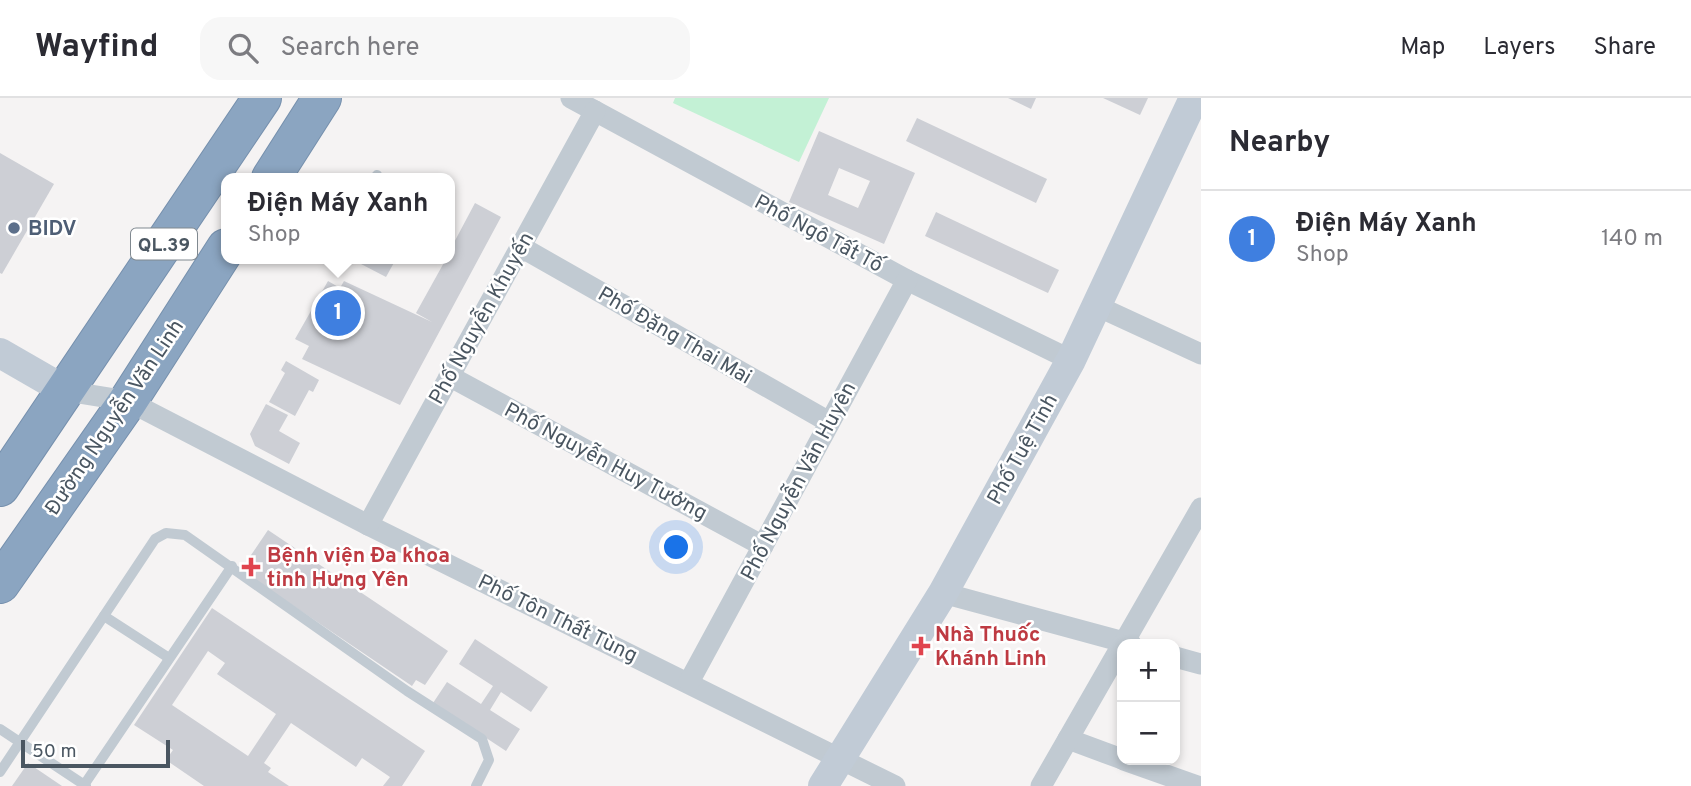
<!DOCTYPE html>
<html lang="en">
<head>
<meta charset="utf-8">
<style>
  body { margin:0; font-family:Overpass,sans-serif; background:#f7f7f7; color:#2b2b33 }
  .controls { position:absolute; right:21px; bottom:21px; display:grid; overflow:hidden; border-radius:14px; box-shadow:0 4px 10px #0003 }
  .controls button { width:63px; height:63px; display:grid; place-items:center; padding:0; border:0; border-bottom:2px solid #e1e1e2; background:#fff; color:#2b2b33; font:35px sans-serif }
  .scale { position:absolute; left:21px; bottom:18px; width:149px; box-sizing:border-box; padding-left:7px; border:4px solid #4a5661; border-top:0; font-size:19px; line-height:24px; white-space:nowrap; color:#4a5661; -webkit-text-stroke:5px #fff; paint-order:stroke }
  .you { position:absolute; left:677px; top:450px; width:24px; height:24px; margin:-18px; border:5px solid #fff; border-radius:50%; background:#1a73e8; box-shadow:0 0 0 10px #1a73e833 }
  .badge { display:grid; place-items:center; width:46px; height:46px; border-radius:50%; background:#1a73e8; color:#fff; font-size:23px; font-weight:700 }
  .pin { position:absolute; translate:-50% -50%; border:4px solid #fff; box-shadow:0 2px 7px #0006 }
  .popup { position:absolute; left:221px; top:75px; width:234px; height:91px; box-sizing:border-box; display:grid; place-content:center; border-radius:14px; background:#fff; filter:drop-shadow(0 2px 5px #0005); font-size:23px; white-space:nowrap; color:#7c7c81 }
  .popup b { font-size:26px; color:#2b2b33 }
  .popup::after { content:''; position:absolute; left:50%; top:100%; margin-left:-14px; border:14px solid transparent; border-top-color:#fff }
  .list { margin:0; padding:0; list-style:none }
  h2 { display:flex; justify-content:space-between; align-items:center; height:91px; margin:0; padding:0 28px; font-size:30px }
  h2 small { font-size:23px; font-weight:400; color:#7c7c81 }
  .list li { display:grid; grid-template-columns:46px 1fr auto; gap:21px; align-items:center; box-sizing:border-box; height:98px; padding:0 28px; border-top:2px solid #e1e1e2 }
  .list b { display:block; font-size:26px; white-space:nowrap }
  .list p { margin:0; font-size:23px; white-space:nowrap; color:#7c7c81 }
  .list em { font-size:23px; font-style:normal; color:#7c7c81 }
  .icon { flex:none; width:38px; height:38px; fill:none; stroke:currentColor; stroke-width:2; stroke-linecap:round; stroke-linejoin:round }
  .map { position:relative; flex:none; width:1201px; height:688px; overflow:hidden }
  header { display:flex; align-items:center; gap:42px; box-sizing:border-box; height:98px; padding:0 35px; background:#fff; border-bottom:2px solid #e1e1e2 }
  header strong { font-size:33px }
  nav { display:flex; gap:38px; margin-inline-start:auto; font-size:24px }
  .search { width:490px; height:63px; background:#f7f7f7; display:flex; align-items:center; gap:18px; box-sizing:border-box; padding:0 24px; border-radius:21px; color:#7c7c81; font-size:26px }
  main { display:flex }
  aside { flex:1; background:#fff }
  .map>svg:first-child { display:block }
</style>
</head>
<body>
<header>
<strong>Wayfind</strong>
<div class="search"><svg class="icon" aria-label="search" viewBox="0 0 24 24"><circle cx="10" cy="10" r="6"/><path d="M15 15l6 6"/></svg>Search here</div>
<nav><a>Map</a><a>Layers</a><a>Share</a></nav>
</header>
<main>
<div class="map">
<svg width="1201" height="688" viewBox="0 0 1201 688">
  <rect width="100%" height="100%" fill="#f5f3f3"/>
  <path fill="#c3f1d5" d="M675,0H829L799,64L673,5Z"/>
  <g fill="#cdcfd5" fill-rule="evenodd">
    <path d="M1008,0H1036L1031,11Z"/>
    <path d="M1103,0H1148L1140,17Z"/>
    <path d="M917,20L1047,81L1036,105L906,43Z"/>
    <path d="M819,33L915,75L884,146L789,104ZM839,70L870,83L858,110L828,97Z"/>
    <path d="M0,55L54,86L2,176L0,175Z"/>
    <path d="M475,105L501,119L400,307L302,261L309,248L295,241L328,183L340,190L344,183L432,224L416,215L446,161H450V152Z"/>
    <path d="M936,114L1059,172L1048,195L925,138Z"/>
    <path d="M364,161H396L386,179L361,166Z"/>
    <path d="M286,263L319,282L313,294L309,292L295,318L269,304L285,275L281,272Z"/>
    <path d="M266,306L288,317L279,333L300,345L289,366L255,348L250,336Z"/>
    <path d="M268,432L448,553L425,587L416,582L412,588L252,480L260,467L249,460Z"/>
    <path d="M212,510L425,653L402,688H383L390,679L362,660L356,669L291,625L264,665L271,670L268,674L289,688H204L166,662L173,652L134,627ZM208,553L225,565L217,576L276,616L248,658L172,607Z"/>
    <path d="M475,541L548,589L531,614L501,594L490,612L520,631L506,653L433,605L447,584L481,606L493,588L459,566Z"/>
    <path d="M28,665L62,688H12Z"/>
  </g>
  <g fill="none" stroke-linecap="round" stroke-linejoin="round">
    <g stroke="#7690ad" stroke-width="40">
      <g id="highway">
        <path d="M271,80L322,0"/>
        <path d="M0,389L262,0"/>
        <path d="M0,486L128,303L226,150"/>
      </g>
    </g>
    <g stroke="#c1cad2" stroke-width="10">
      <path d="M375,80L377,77"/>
      <path d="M104,518L169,560"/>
      <path d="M0,631L86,688"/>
      <path d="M0,674L155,441L166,435L185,437L407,593L482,641L489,662L476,688"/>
      <path d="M84,687L232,468"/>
    </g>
    <g stroke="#c1cad2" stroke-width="21">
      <path d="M571,0L907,182L1071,262"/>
      <path d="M521,149L829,324"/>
      <path d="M1099,209L1201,256"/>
      <path d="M449,278L763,448"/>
      <path d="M66,293L128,303L368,427L895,688"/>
      <path d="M368,427L595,13"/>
      <path d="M943,495L1131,546"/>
      <path d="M1123,546L1201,410"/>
      <path d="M1175,559L1201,566"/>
      <path d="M689,584L907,182"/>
      <path d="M1068,641L1122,661"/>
      <path d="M1124,662L1197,688"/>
      <path d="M1041,688L1122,547"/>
    </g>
    <g stroke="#c1cbd6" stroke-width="30">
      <path d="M0,255L66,293"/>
      <path d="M823,688L943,495L1071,262L1194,0"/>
    </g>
    <use href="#highway" stroke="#8ba5c1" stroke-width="38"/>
  </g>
  <circle fill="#5c6f8a" stroke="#fff" stroke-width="2.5" cx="14" cy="130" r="7"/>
  <g fill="#e0444e" stroke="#fff" stroke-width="2.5">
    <path d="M247.5 458.5h7v7h7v7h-7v7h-7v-7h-7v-7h7z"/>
    <path d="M917.5 537.5h7v7h7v7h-7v7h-7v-7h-7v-7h7z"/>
  </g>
  <g text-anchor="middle" stroke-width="5" stroke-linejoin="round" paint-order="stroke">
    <rect fill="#fff" stroke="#808990" stroke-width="2" x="131" y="130.5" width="66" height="31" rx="5"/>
    <g font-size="19" font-weight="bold" fill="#4a5661">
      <text x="164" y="153">QL.39</text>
    </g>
    <g font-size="21" font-weight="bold" fill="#4e5e75" stroke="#fff" text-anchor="start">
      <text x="28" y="137">BIDV</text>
    </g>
    <g font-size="21" fill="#4a5661" stroke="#fff">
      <text transform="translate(819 135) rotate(28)" y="7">Phố Ngô Tất Tố</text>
      <text transform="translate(481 220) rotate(-61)" y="7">Phố Nguyễn Khuyến</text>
      <text transform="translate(675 237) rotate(30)" y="7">Phố Đặng Thai Mai</text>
      <text transform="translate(114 319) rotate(-56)" y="7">Đường Nguyễn Văn Linh</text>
      <text transform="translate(1022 351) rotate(-61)" y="7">Phố Tuệ Tĩnh</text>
      <text transform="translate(606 363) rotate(28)" y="7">Phố Nguyễn Huy Tưởng</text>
      <text transform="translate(798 383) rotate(-62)" y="7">Phố Nguyễn Văn Huyên</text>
      <text transform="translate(558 520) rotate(26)" y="7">Phố Tôn Thất Tùng</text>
    </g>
    <g font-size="21" font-weight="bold" fill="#be3a42" stroke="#fff" text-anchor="start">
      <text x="267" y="464">Bệnh viện Đa khoa<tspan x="267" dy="24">tỉnh Hưng Yên</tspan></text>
      <text x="935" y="543">Nhà Thuốc<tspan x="935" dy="24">Khánh Linh</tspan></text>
    </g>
  </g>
</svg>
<div class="controls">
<button>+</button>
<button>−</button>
</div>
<div class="scale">50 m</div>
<div class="you"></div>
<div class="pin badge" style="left:338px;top:215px;background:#3f7fe0">1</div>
<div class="popup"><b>Điện Máy Xanh</b>Shop</div>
</div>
<aside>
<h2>Nearby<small></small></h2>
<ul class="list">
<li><span class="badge" style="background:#3f7fe0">1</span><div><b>Điện Máy Xanh</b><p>Shop</p></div><em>140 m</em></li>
</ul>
</aside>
</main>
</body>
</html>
